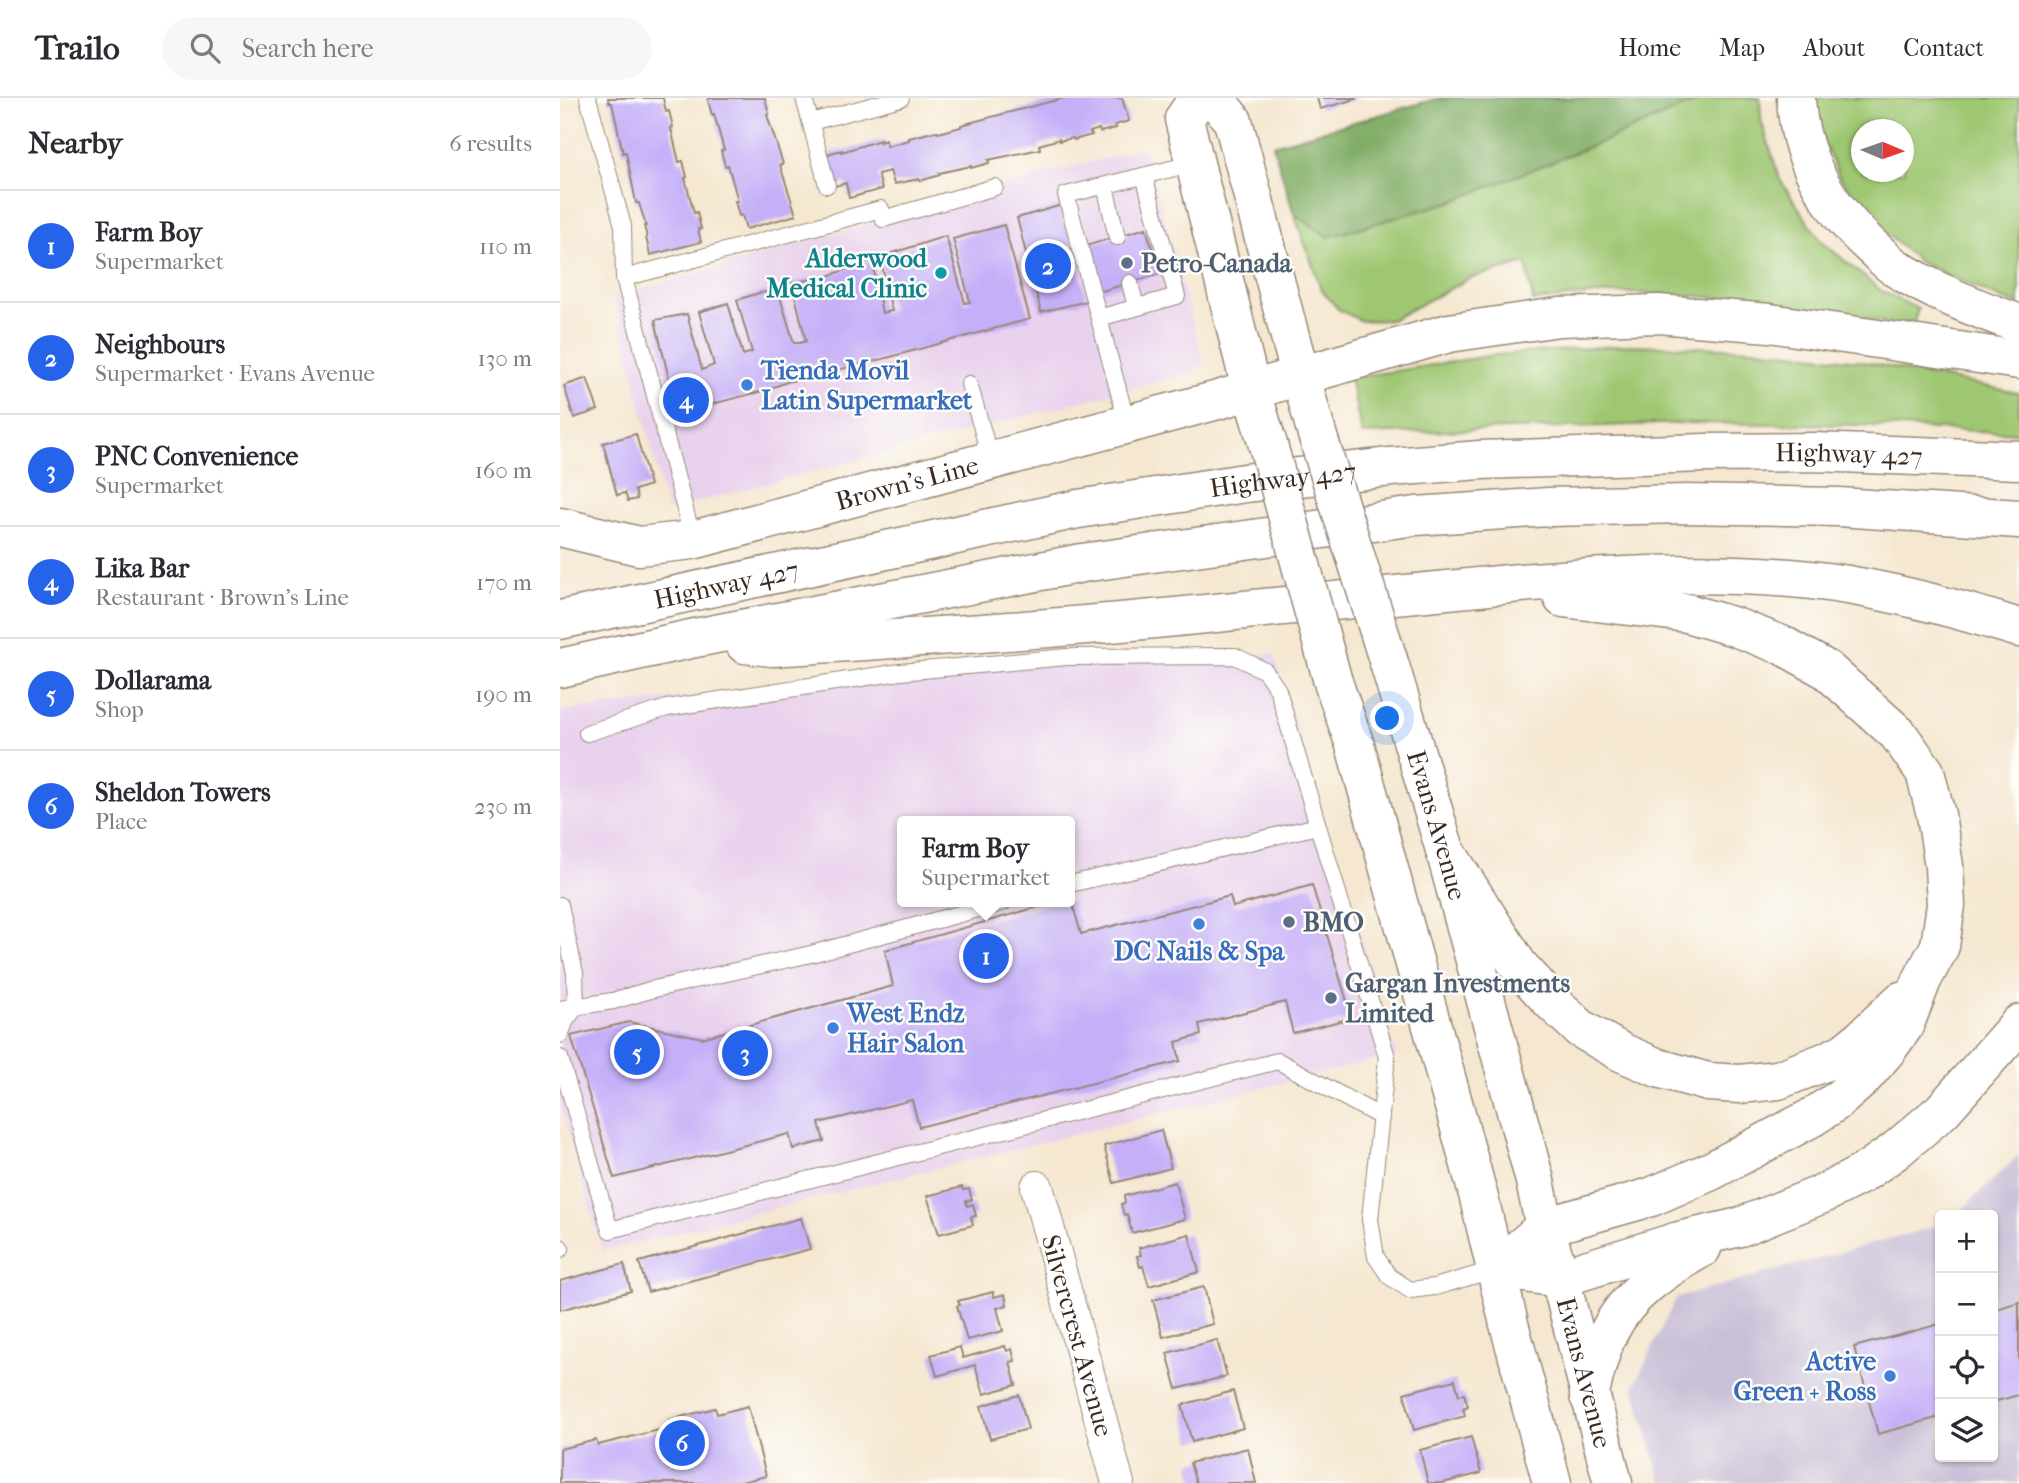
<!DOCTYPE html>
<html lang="en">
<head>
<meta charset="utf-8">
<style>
  body { margin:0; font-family:"IM FELL French Canon",serif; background:#f7f7f7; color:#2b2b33 }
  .controls { position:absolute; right:21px; bottom:21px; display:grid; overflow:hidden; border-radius:7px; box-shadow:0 2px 5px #0004 }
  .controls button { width:63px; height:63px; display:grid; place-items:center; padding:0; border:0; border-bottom:2px solid #e1e1e2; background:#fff; color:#2b2b33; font:35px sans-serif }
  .compass { position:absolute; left:1291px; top:21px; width:63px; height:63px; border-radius:50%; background:#fff; box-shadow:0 2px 5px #0004; rotate:92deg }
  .you { position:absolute; left:828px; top:621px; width:24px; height:24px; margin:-18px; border:5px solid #fff; border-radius:50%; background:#1a73e8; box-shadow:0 0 0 10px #1a73e833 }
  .badge { display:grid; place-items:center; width:46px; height:46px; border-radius:50%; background:#2563eb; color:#fff; font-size:23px; font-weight:700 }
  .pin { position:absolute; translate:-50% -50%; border:4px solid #fff; box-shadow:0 2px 7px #0006 }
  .popup { position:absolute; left:337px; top:718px; width:178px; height:91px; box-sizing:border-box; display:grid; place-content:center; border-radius:7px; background:#fff; filter:drop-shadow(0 2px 5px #0005); font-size:23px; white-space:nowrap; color:#7c7c81 }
  .popup b { font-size:26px; color:#2b2b33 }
  .popup::after { content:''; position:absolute; left:50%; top:100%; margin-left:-14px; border:14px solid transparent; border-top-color:#fff }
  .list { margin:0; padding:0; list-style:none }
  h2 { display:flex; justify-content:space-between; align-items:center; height:91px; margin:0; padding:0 28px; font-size:30px }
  h2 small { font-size:23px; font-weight:400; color:#7c7c81 }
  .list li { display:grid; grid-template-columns:46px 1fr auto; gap:21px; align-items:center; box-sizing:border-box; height:112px; padding:0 28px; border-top:2px solid #e1e1e2 }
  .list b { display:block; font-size:26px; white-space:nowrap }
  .list p { margin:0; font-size:23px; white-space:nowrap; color:#7c7c81 }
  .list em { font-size:23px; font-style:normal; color:#7c7c81 }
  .icon { flex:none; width:38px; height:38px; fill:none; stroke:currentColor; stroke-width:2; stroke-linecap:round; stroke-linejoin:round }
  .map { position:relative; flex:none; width:1459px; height:1385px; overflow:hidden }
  header { display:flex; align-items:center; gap:42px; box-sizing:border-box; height:98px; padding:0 35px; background:#fff; border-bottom:2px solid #e1e1e2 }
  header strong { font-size:33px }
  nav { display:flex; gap:38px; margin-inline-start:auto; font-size:24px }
  .search { width:490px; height:63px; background:#f7f7f7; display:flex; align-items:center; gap:18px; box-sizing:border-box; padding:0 24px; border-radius:38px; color:#7c7c81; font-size:26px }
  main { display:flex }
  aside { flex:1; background:#fff }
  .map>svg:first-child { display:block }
</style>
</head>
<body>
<header>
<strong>Trailo</strong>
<div class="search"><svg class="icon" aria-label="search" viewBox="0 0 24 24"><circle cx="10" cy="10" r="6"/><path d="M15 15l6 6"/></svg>Search here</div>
<nav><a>Home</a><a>Map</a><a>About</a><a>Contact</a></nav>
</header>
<main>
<aside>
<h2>Nearby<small>6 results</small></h2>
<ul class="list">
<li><span class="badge">1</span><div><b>Farm Boy</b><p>Supermarket</p></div><em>110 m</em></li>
<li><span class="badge">2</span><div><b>Neighbours</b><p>Supermarket · Evans Avenue</p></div><em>130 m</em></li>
<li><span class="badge">3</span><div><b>PNC Convenience</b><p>Supermarket</p></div><em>160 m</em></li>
<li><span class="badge">4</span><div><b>Lika Bar</b><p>Restaurant · Brown's Line</p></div><em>170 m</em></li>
<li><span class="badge">5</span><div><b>Dollarama</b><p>Shop</p></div><em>190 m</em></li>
<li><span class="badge">6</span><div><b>Sheldon Towers</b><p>Place</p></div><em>230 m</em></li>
</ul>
</aside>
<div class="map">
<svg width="1459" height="1385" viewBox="0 0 1459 1385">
  <rect width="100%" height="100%" fill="#fdfcf7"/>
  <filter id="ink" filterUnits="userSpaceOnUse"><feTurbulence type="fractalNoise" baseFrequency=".0143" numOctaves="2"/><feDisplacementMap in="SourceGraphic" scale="14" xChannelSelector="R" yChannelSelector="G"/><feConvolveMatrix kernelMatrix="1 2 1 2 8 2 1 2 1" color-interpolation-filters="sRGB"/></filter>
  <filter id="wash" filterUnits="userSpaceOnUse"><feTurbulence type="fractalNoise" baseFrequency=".00686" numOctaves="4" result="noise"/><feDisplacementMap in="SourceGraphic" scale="28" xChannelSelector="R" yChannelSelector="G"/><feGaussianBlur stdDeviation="1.57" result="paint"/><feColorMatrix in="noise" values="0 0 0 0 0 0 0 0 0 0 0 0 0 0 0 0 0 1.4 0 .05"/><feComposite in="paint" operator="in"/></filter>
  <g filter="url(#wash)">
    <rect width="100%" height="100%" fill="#f5e7d0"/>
    <g fill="#e9d2ed" fill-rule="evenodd">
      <path d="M585,50L644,266L633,274L107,412L54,199L444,87Z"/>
      <path d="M714,556L837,960L827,959L42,1153L0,1005V613L381,570ZM342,723H510V804H342Z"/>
    </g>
    <path fill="#c9bfd7" d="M1459,1057V1385H1102L1074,1288L1116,1200L1380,1127V1359H1433V1117H1396Z"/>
    <g fill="#9fc772" stroke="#6d7848" stroke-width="2" fill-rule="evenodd">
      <path d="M1144,0H1200L1201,22L1220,82L1261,143L1320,192L1358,211L1352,230C1259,211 1165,196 1069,195C1037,194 1004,200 973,203L966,165L910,180L831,222L802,223L779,212L762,193L734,116L769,139L893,103L1044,43Z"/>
      <path d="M1255,0H1459V207L1444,202L1359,164L1318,128L1280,80L1263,43ZM1302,32H1344V74H1302Z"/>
      <path d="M1069,247L1197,251L1300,263L1459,295V335L1298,327L1129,325L802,336L790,280L935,257Z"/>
    </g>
    <path fill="#7fac64" stroke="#5d6b41" stroke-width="2" d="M879,0H1144L1044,43L893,103L769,139L734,116L713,47Z"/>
    <g id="blocks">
      <g fill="#c4aff8">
        <path d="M48,0H103L106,14L109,13L113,29L111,30L119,64L123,63L127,79L125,80L134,115L137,114L141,131H138L141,144L90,157L86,139H87L84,128H86L79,105H76L66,54L63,55L52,5H49Z"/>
        <path d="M150,0H205L209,16L207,17L223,66L220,67L236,117L186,131L182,117L179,118L175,103H178L168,67L165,68L161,53L164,52L154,16L152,17L148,2Z"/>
        <path d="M504,0H562L569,23L555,27L556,30L540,34L539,31L530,34L532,37L514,42L513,40L499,43V41L479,47L480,51L428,62L429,65L411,70V68L379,75L380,77L360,83L359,81L334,86L330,73L318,76L322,91L289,100L286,85L271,89L263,58L268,57L267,56L282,52V54L320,42V44L326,42L327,48L349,42V40L377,33L378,35L401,29V27Z"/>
        <path d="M757,0H796V1L760,11Z"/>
        <path d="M502,107L527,203L481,214L457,120Z"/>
        <path d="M444,127L470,221L319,262L227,284L203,293L117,315L95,222L127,216L142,272L154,267L139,214L168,205L183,257L192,254L177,202L199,195L218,192L234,245H240L246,243L232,185L271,177L312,162L322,215L332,213L320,159L386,138L405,205L410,204L393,141Z"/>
        <path d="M586,130L600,176L535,195L522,149Z"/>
        <path d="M27,280L38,312L14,320L4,288Z"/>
        <path d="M76,336L90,387L75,392L77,401L68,403L65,395L57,397L43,345Z"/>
        <path d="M752,787L792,920L733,935L725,904L639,926L641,937L616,944L620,963L359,1029L352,1002L259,1025L264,1043L233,1051L229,1036L54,1080L11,938L69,924L142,940L333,888L325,852L496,804H512L521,836L670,798L673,809Z"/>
        <path d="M601,1032L611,1070L554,1085L544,1048Z"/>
        <path d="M615,1084L625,1121L572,1135L567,1116L564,1117L561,1106L565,1105L564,1098Z"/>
        <path d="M402,1089L403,1092L409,1091L412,1102L406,1103L407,1108L413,1106L416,1118L411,1119L413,1127L379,1136L367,1098Z"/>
        <path d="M241,1120L250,1151L88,1194L79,1164Z"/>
        <path d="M629,1136L639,1174L589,1188L583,1168L580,1169L577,1158L581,1157L579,1150Z"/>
        <path d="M64,1166L71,1193L0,1212V1183Z"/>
        <path d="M644,1189L653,1226L603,1239L593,1202Z"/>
        <path d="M433,1194L434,1199L445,1196L447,1207L437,1210L443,1233L407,1242L397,1208L400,1207L398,1203Z"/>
        <path d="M1459,1204V1297L1433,1304V1212Z"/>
        <path d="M1380,1226V1319L1318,1336L1294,1249Z"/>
        <path d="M657,1242L667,1278L617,1291L607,1255Z"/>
        <path d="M445,1248L447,1253L452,1251L455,1263L450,1264L456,1287L424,1296L415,1267L377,1278L371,1257L400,1249L403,1260Z"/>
        <path d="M895,1282L899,1297L904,1296L908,1308L903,1310L905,1318L854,1332L844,1295Z"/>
        <path d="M673,1293L683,1330L632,1344L622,1307Z"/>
        <path d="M459,1297L468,1331L430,1341L421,1308Z"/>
        <path d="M188,1308L206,1378L177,1385H0V1351L36,1342L38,1347L111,1329L109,1322L155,1310L157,1316Z"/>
        <path d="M911,1339L921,1375L883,1385H868L860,1352Z"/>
        <path d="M688,1350L696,1385H636L630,1365Z"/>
      </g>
    </g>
  </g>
  <g filter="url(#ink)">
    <use href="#blocks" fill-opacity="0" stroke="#988877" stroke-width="2"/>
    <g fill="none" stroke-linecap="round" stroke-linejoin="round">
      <g stroke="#988877" stroke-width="18">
        <g id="lane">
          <path d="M28,0L63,128L64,180"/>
          <path d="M244,0L267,87"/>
          <path d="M251,24L341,0"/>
          <path d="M545,88L557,139"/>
          <path d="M570,185L576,209"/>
          <path d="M539,220L617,198L584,78"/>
          <path d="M409,286L431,362"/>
          <path d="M567,325L506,97L635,65"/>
          <path d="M133,442L64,180L321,111L323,121L435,89"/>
          <path d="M27,635L107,610L340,574L507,559L675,558L705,573L718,592L758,728"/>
          <path d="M510,786L758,728L827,959L810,1121L816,1159L829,1178L850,1192L875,1189L936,1171"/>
          <path d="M0,807L15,875L16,909L6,922L0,937"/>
          <path d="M0,911L53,903L90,892L251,856L444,804"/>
          <path d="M0,960L50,1132L718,963L821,1019"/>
          <path d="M0,1149L1,1151"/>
        </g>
      </g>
      <g stroke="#988877" stroke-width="34">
        <g id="street">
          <path id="s1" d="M477,1089L558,1385"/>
        </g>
      </g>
      <g stroke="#988877" stroke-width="41">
        <g id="secondary">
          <path d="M638,0L624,21L691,291L708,347"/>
          <path d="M654,0L673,23C701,127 727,232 757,336"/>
          <path id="s2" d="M0,429L79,448L133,442L658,302L740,278"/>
          <path id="s3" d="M830,568L885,752L974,1079L985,1129L1000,1180L1053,1385"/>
          <path d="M773,584L795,647L918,1096L949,1226L992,1385"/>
        </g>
      </g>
      <g stroke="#988877" stroke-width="41">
        <g id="highway">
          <path d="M1236,0C1239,61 1268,109 1312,149C1320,156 1328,165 1336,170C1375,195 1417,210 1459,226"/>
          <path d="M740,278L889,235L999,219L1098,216L1210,225L1459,262"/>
          <path id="s4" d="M0,522L518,411L685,385L831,369L920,362L1146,355L1255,354L1459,362"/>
          <path d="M185,546L212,549C363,539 514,530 665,514C763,504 862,494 960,485C1069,476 1180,470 1288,487C1346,497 1402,512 1459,530"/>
          <path d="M0,570L135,540L522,465L856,418L988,409L1127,406L1279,409L1459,421"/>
          <path d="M885,752L958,867L990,902L1021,931L1061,954L1098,970L1148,984L1180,986L1218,982L1267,963L1285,954L1301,941L1341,903"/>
          <path d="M936,1171L985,1129L1091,1099L1151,1073L1251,1020L1277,1003L1302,981L1326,953L1344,928L1362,882L1380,848L1386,807L1384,768L1376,717L1365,674L1338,636L1267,572L1224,548L1175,529L1127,515L1003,500"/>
          <path d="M936,1171L1000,1180L1119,1143L1180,1129L1265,1095L1302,1076L1335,1053L1382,1013L1459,926"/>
          <path d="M1029,1298C1035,1276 1039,1254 1049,1234C1068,1195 1105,1171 1142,1150"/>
        </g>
      </g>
      <use href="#lane" stroke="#fff" stroke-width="16"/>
      <use href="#street" stroke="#fff" stroke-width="32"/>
      <use href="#secondary" stroke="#fff" stroke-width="38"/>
      <use href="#highway" stroke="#fff" stroke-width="38"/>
      <g stroke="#988877" stroke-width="41" stroke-linecap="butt">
        <g id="secondary-bridge">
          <path d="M757,336L830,568"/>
          <path d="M708,347L773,584"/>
        </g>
      </g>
      <use href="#secondary-bridge" stroke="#fff" stroke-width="38"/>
    </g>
  </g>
  <g fill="#5c6f8a" stroke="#fdfcf7" stroke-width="2.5">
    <circle cx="567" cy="165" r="7"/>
    <circle cx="729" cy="824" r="7"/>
    <circle cx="771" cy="900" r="7"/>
  </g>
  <circle fill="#0f9aa8" stroke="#fdfcf7" stroke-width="2.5" cx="381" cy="175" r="7"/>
  <g fill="#3f7fe0" stroke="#fdfcf7" stroke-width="2.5">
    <circle cx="187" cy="287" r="7"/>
    <circle cx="639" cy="826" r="7"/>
    <circle cx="273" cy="930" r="7"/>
    <circle cx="1330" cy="1278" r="7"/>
  </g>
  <g text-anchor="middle" stroke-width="5" stroke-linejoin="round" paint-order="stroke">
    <g font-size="26" font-weight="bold" fill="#0d838f" stroke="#fdfcf7" text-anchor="end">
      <text x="367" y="169">Alderwood<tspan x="367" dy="30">Medical Clinic</tspan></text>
    </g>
    <g font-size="26" font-weight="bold" fill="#4e5e75" stroke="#fdfcf7" text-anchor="start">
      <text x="581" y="174">Petro-Canada</text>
      <text x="743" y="833">BMO</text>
      <text x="785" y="894">Gargan Investments<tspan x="785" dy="30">Limited</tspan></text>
    </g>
    <g font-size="26" font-weight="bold" fill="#366cbe" stroke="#fdfcf7" text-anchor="start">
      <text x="201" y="281">Tienda Movil<tspan x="201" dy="30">Latin Supermarket</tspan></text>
      <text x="639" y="862" text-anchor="middle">DC Nails &amp; Spa</text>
      <text x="287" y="924">West Endz<tspan x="287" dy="30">Hair Salon</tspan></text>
      <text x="1316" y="1272" text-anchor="end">Active<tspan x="1316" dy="30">Green + Ross</tspan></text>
    </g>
    <g font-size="26" fill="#3b2a1e" stroke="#fdfcf7">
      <text dy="9" stroke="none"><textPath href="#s4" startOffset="1304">Highway 427</textPath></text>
      <text dy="9" stroke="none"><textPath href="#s4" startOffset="737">Highway 427</textPath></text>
      <text dy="9" stroke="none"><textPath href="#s2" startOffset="357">Brown's Line</textPath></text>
      <text dy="9" stroke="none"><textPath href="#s4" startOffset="170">Highway 427</textPath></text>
      <text dy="9" stroke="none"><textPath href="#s3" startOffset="166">Evans Avenue</textPath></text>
      <text dy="9" stroke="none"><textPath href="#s1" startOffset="154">Silvercrest Avenue</textPath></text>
      <text dy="9" stroke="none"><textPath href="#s3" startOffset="733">Evans Avenue</textPath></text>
    </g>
  </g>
</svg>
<div class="controls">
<button>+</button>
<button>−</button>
<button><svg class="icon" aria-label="locate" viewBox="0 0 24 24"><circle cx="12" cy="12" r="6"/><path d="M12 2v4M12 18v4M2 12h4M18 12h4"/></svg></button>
<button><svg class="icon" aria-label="layers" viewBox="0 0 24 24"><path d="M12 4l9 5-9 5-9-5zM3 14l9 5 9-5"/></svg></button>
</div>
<svg class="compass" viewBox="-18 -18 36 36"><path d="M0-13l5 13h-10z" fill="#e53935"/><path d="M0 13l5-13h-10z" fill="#7c7c81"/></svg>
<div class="you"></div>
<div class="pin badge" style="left:426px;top:858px">1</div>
<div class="popup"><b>Farm Boy</b>Supermarket</div>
<div class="pin badge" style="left:488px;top:168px">2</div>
<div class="pin badge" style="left:185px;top:955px">3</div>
<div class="pin badge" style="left:126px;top:302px">4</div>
<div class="pin badge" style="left:77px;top:954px">5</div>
<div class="pin badge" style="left:122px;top:1345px">6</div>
</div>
</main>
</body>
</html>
